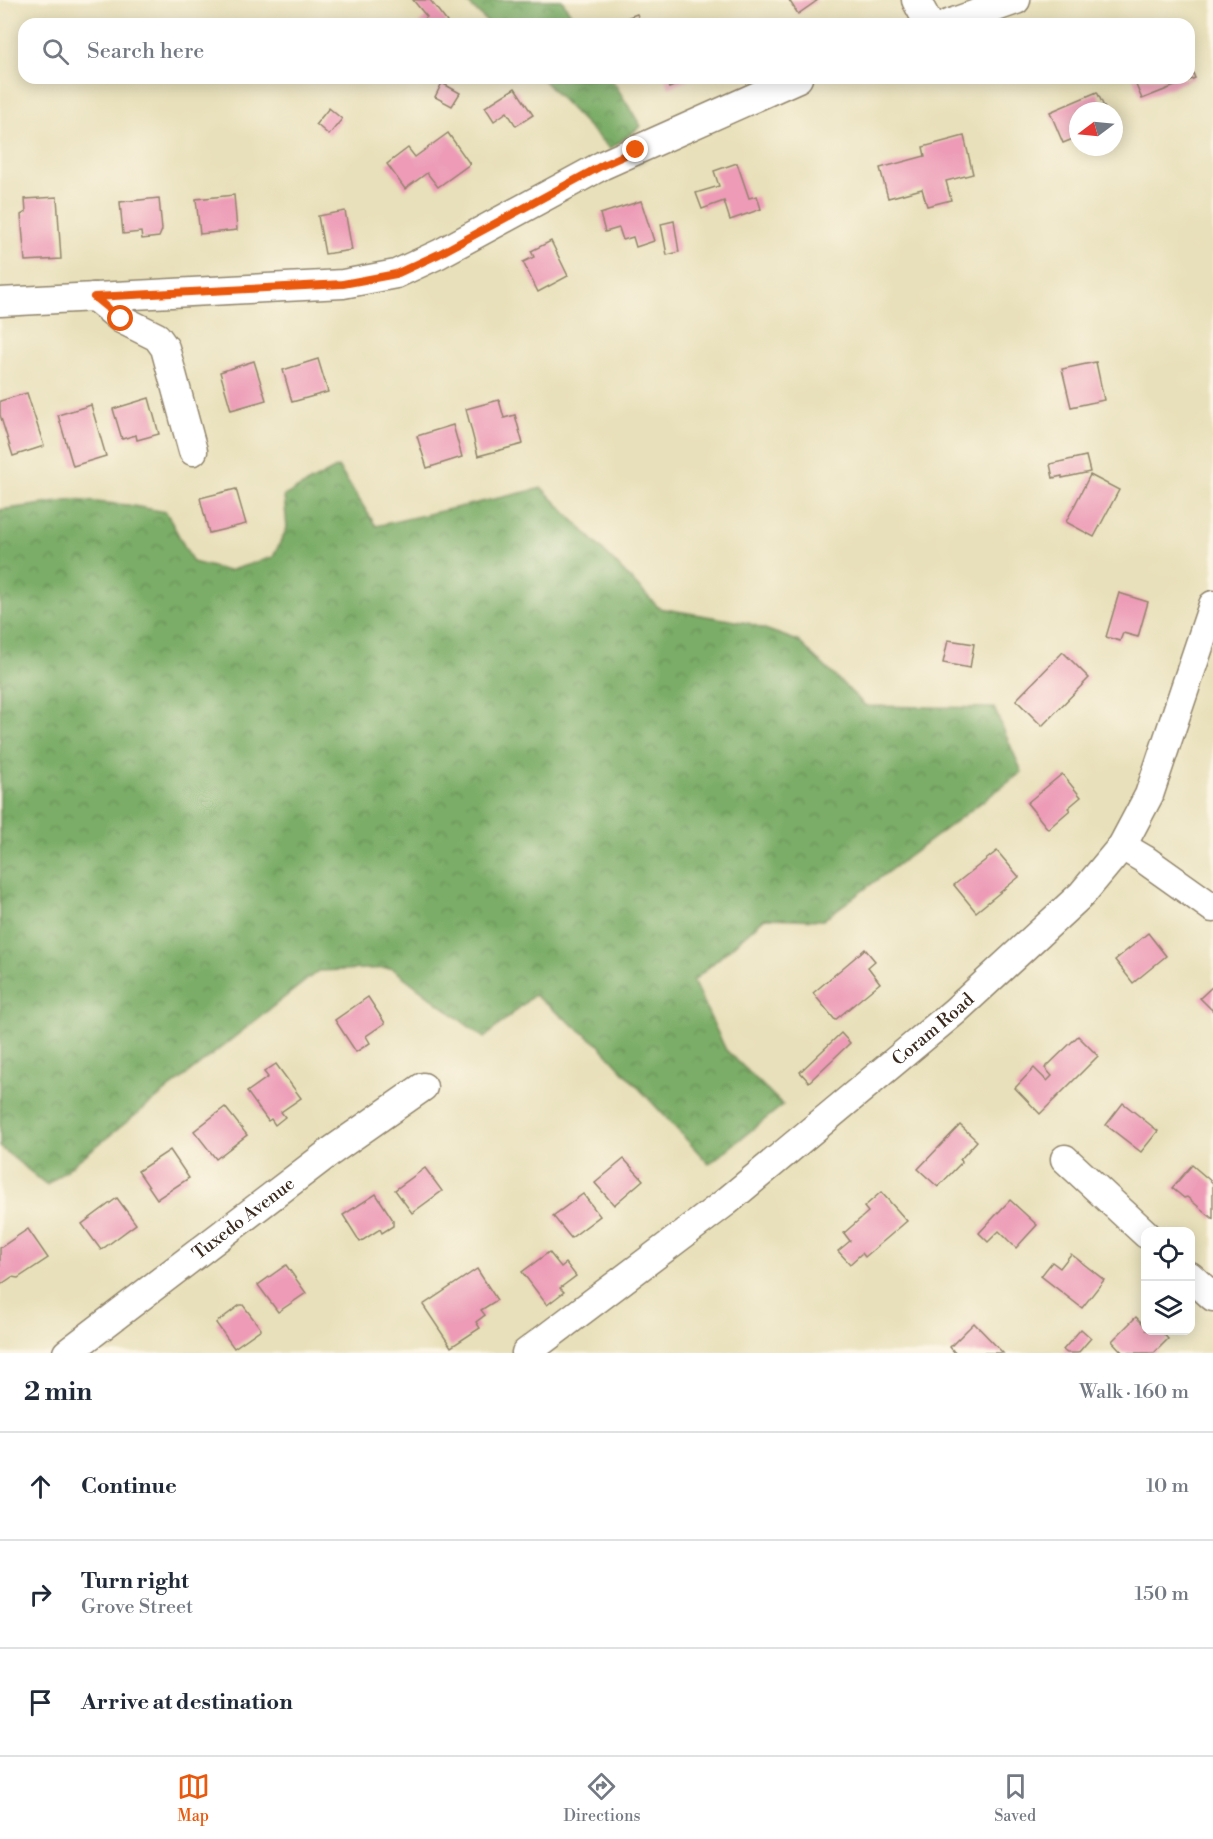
<!DOCTYPE html>
<html lang="en">
<head>
<meta charset="utf-8">
<style>
  body { margin:0; font-family:"Libre Bodoni",serif; background:#f6f6f7; color:#1f2937 }
  .controls { position:absolute; right:18px; bottom:18px; display:grid; overflow:hidden; border-radius:12px; box-shadow:0 3px 15px #0003 }
  .controls button { width:54px; height:54px; display:grid; place-items:center; padding:0; border:0; border-bottom:2px solid #e0e1e3; background:#fff; color:#1f2937; font:30px sans-serif }
  .compass { position:absolute; left:1069px; top:102px; width:54px; height:54px; border-radius:50%; background:#fff; box-shadow:0 3px 15px #0003; rotate:254deg }
  .stop { position:absolute; width:18px; height:18px; margin:-14px; border:4px solid #ea580c; border-radius:50%; background:#fff }
  .stop.end { background:#ea580c; border-color:#fff; box-shadow:0 2px 6px #0008 }
  .list { margin:0; padding:0; list-style:none }
  h2 { display:flex; justify-content:space-between; align-items:center; height:78px; margin:0; padding:0 24px; font-size:26px }
  h2 small { font-size:20px; font-weight:400; color:#747a83 }
  .list li { display:grid; grid-template-columns:39px 1fr auto; gap:18px; align-items:center; box-sizing:border-box; height:108px; padding:0 24px; border-top:2px solid #e0e1e3 }
  .list b { display:block; font-size:22px; white-space:nowrap }
  .list p { margin:0; font-size:20px; white-space:nowrap; color:#747a83 }
  .list em { font-size:20px; font-style:normal; color:#747a83 }
  .icon { flex:none; width:33px; height:33px; fill:none; stroke:currentColor; stroke-width:2; stroke-linecap:round; stroke-linejoin:round }
  .map { position:relative; flex:none; width:1213px; height:1353px; overflow:hidden }
  .search { position:absolute; background:#fff; box-shadow:0 3px 15px #0003; left:18px; right:18px; top:18px; height:66px; display:flex; align-items:center; gap:15px; box-sizing:border-box; padding:0 21px; border-radius:18px; color:#747a83; font-size:22px }
  .sheet { height:402px; background:#fff }
  nav { display:flex; justify-content:space-around; align-items:center; box-sizing:border-box; height:84px; border-top:2px solid #e0e1e3; background:#fff; font-size:16px; color:#747a83 }
  nav a { display:grid; justify-items:center; gap:3px }
  nav .on { color:#ea580c }
  .map>svg:first-child { display:block }
</style>
</head>
<body>
<div class="map">
<svg width="1213" height="1353" viewBox="0 0 1213 1353">
  <defs>
    <pattern id="forest-crowns" width="20" height="18" patternUnits="userSpaceOnUse" patternTransform="scale(1.5)"><rect width="20" height="18" fill="#7bad68"/><path d="M2 6a3 3 0 1 1 6 0M12 15a3 3 0 1 1 6 0" fill="none" stroke="#668d55"/></pattern>
  </defs>
  <rect width="100%" height="100%" fill="#fcf5e5"/>
  <filter id="ink" filterUnits="userSpaceOnUse"><feTurbulence type="fractalNoise" baseFrequency=".0167" numOctaves="2"/><feDisplacementMap in="SourceGraphic" scale="12" xChannelSelector="R" yChannelSelector="G"/><feConvolveMatrix kernelMatrix="1 2 1 2 8 2 1 2 1" color-interpolation-filters="sRGB"/></filter>
  <filter id="wash" filterUnits="userSpaceOnUse"><feTurbulence type="fractalNoise" baseFrequency=".008" numOctaves="4" result="noise"/><feDisplacementMap in="SourceGraphic" scale="24" xChannelSelector="R" yChannelSelector="G"/><feGaussianBlur stdDeviation="1.35" result="paint"/><feColorMatrix in="noise" values="0 0 0 0 0 0 0 0 0 0 0 0 0 0 0 0 0 1.4 0 .05"/><feComposite in="paint" operator="in"/></filter>
  <g filter="url(#wash)">
    <rect width="100%" height="100%" fill="#e8e0ba"/>
    <g fill="url(#forest-crowns)" stroke="#5b6c43" stroke-width="1.5">
      <path d="M465,0H562L577,24H489Z"/>
      <path d="M541,78H611L641,126L610,149Z"/>
      <path d="M338,467L376,526L542,488L659,608L748,623L798,641L866,706L994,708L1022,772L823,920L765,918L693,981L726,1050L783,1105L709,1164L598,1044L534,995L484,1038L392,968L318,971L47,1185L0,1147V510L74,500L128,505L166,512L193,562L228,571L273,557L287,528L284,496Z"/>
    </g>
    <g id="blocks">
      <g fill="#ed9bb7">
        <path d="M413,0H430L447,22L445,24H418L427,17Z"/>
        <path d="M789,0H818L798,14Z"/>
        <path d="M637,14L641,24H619L618,21Z"/>
        <path d="M1189,63L1195,78L1142,99L1133,78H1189Z"/>
        <path d="M665,78H692L669,88Z"/>
        <path d="M442,83L460,93L452,106L435,97Z"/>
        <path d="M515,88L533,115L516,126L507,112L494,121L485,107Z"/>
        <path d="M1097,92L1106,111H1078V137L1063,143L1050,112Z"/>
        <path d="M329,108L342,119L329,135L316,124Z"/>
        <path d="M448,133L470,164L438,187L427,173L405,189L387,164L408,148L415,157Z"/>
        <path d="M964,136L973,174L946,181L951,200L927,206L922,189L888,198L880,168L925,156L923,147Z"/>
        <path d="M737,163L749,198L757,196L761,209L730,220L724,201L702,209L696,193L719,186L714,171Z"/>
        <path d="M234,195L237,230L200,234L196,199Z"/>
        <path d="M57,197L61,259L25,261L21,215L26,212L25,199Z"/>
        <path d="M159,198L162,230L159,237L142,239L141,232L123,234L120,202Z"/>
        <path d="M641,201L654,241L636,247L633,237L623,240L619,228L605,232L600,214Z"/>
        <path d="M345,211L352,250L325,254L318,216Z"/>
        <path d="M674,221L679,252L667,255L661,224Z"/>
        <path d="M551,241L568,276L538,292L523,262L534,257L531,251Z"/>
        <path d="M318,359L328,392L292,402L283,370Z"/>
        <path d="M254,361L266,400L231,410L220,372Z"/>
        <path d="M1096,362L1104,400L1071,407L1062,369Z"/>
        <path d="M27,393L44,446L13,456L0,415V401Z"/>
        <path d="M149,398L159,434L137,440L136,435L122,439L113,409Z"/>
        <path d="M499,400L504,418L515,415L523,444L478,456L466,409Z"/>
        <path d="M91,405L106,456L73,466L58,415Z"/>
        <path d="M453,425L462,457L427,468L417,436Z"/>
        <path d="M1086,456L1090,472L1062,478V476L1053,478L1050,464Z"/>
        <path d="M1090,475L1119,490L1094,537L1066,522Z"/>
        <path d="M236,489L246,524L209,533L200,498Z"/>
        <path d="M1119,593L1148,602L1138,637L1123,633L1120,641L1106,637Z"/>
        <path d="M948,640L974,644L970,668L943,663Z"/>
        <path d="M1063,652L1089,678L1042,726L1016,700Z"/>
        <path d="M1062,774L1081,797L1068,808L1070,810L1048,829L1027,803Z"/>
        <path d="M997,851L1019,877L976,912L954,885Z"/>
        <path d="M1148,933L1166,956L1133,983L1115,960Z"/>
        <path d="M865,949L875,961L868,967L880,983L835,1020L813,993Z"/>
        <path d="M1213,986V1011L1200,998Z"/>
        <path d="M368,997L385,1023L366,1036L370,1043L356,1052L335,1020Z"/>
        <path d="M841,1033L850,1043L809,1082L800,1072Z"/>
        <path d="M1078,1036L1098,1056L1040,1114L1015,1088L1034,1068L1047,1081L1052,1076L1045,1068Z"/>
        <path d="M276,1064L301,1098L281,1112L285,1117L275,1125L271,1119L268,1121L247,1092L268,1077L264,1072Z"/>
        <path d="M1123,1103L1158,1131L1141,1152L1106,1125Z"/>
        <path d="M225,1107L247,1135L216,1159L194,1131Z"/>
        <path d="M960,1125L977,1141L960,1160L962,1162L938,1187L918,1169Z"/>
        <path d="M170,1150L189,1178L157,1199L138,1171Z"/>
        <path d="M624,1159L643,1180L614,1205L595,1183Z"/>
        <path d="M1192,1165L1213,1183V1219L1187,1197L1184,1198L1172,1188Z"/>
        <path d="M425,1168L442,1191L412,1213L395,1190Z"/>
        <path d="M881,1192L907,1221L865,1257L862,1253L850,1264L838,1251L850,1241L844,1233L868,1212L864,1207Z"/>
        <path d="M376,1194L393,1220V1226L382,1233L380,1229L360,1242L343,1215Z"/>
        <path d="M583,1194L600,1216L571,1238L553,1216Z"/>
        <path d="M117,1198L136,1224L101,1250L82,1224Z"/>
        <path d="M1010,1200L1037,1225L1016,1248L999,1231L988,1242L979,1233Z"/>
        <path d="M28,1229L48,1258L18,1278L12,1277L0,1285V1248Z"/>
        <path d="M549,1252L561,1267L566,1263L576,1276L560,1288L564,1292L547,1305L522,1272Z"/>
        <path d="M1071,1254L1104,1280L1082,1308L1041,1276L1052,1262L1060,1268Z"/>
        <path d="M286,1265L306,1293L278,1312L258,1285Z"/>
        <path d="M477,1269L497,1300L481,1310L485,1315L476,1322L480,1328L451,1347L423,1305Z"/>
        <path d="M240,1305H243L261,1329L234,1348L216,1323Z"/>
        <path d="M1136,1317L1146,1327V1330H1160L1168,1339L1154,1353H1123L1112,1341Z"/>
        <path d="M974,1323L1003,1353H955L950,1347Z"/>
        <path d="M1081,1329L1091,1338L1078,1353H1067L1063,1350Z"/>
      </g>
    </g>
  </g>
  <g filter="url(#ink)">
    <use href="#blocks" fill-opacity="0" stroke="#92856c" stroke-width="1.5"/>
    <g fill="none" stroke-linecap="round" stroke-linejoin="round">
      <g stroke="#92856c" stroke-width="31">
        <g id="minor">
          <path d="M916,0L929,24"/>
          <path d="M948,24L1016,0"/>
          <path d="M94,297L121,319L157,337L165,348L193,451"/>
          <path d="M0,302L343,284L396,274L439,254L603,165L798,78"/>
          <path d="M1122,846L1144,859L1213,908"/>
          <path d="M1065,1159L1146,1234"/>
          <path d="M1190,1276L1213,1297"/>
          <path id="s1" d="M67,1353L330,1152L423,1087"/>
          <path id="s2" d="M526,1353L726,1202L954,1012L1082,894L1122,846L1149,795L1213,605"/>
        </g>
      </g>
      <use href="#minor" stroke="#fff" stroke-width="28"/>
    </g>
  </g>
  <g fill="none" stroke-linecap="round" stroke-linejoin="round" filter="url(#ink)">
    <path stroke="#ea580c" stroke-width="8" d="M121,319L94,297L343,284L396,274L439,254L603,165L636,150"/>
  </g>
  <g text-anchor="middle" stroke-width="4.5" stroke-linejoin="round" paint-order="stroke">
    <g font-size="18" fill="#3b2a1e" stroke="#fcf5e5">
      <text dy="6" stroke="none"><textPath href="#s2" startOffset="520">Coram Road</textPath></text>
      <text dy="6" stroke="none"><textPath href="#s1" startOffset="222">Tuxedo Avenue</textPath></text>
    </g>
  </g>
</svg>
<div class="controls">
<button><svg class="icon" aria-label="locate" viewBox="0 0 24 24"><circle cx="12" cy="12" r="6"/><path d="M12 2v4M12 18v4M2 12h4M18 12h4"/></svg></button>
<button><svg class="icon" aria-label="layers" viewBox="0 0 24 24"><path d="M12 4l9 5-9 5-9-5zM3 14l9 5 9-5"/></svg></button>
</div>
<svg class="compass" viewBox="-18 -18 36 36"><path d="M0-13l5 13h-10z" fill="#e53935"/><path d="M0 13l5-13h-10z" fill="#747a83"/></svg>
<div class="stop" style="left:121px;top:319px"></div>
<div class="stop end" style="left:636px;top:150px"></div>
<div class="search"><svg class="icon" aria-label="search" viewBox="0 0 24 24"><circle cx="10" cy="10" r="6"/><path d="M15 15l6 6"/></svg>Search here</div>
</div>
<section class="sheet">
<h2>2 min<small>Walk · 160 m</small></h2>
<ul class="list">
<li><svg class="icon" aria-label="ahead" viewBox="0 0 24 24"><path d="M12 20V5M6 11l6-6 6 6"/></svg><div><b>Continue</b></div><em>10 m</em></li>
<li><svg class="icon" aria-label="right" viewBox="0 0 24 24"><path d="M7 20v-9h11M14 6l5 5-5 5"/></svg><div><b>Turn right</b><p>Grove Street</p></div><em>150 m</em></li>
<li><svg class="icon" aria-label="arrive" viewBox="0 0 24 24"><path d="M6 21V4h12l-3 4 3 4H6"/></svg><div><b>Arrive at destination</b></div></li>
</ul>
</section>
<nav>
<a class="on"><svg class="icon" aria-label="map" viewBox="0 0 24 24"><path d="M3 6l6-2 6 2 6-2v14l-6 2-6-2-6 2zM9 4v14M15 6v14"/></svg>Map</a>
<a><svg class="icon" aria-label="directions" viewBox="0 0 24 24"><path d="M12 3l9 9-9 9-9-9zM9 14v-3h6M13 9l2 2-2 2"/></svg>Directions</a>
<a><svg class="icon" aria-label="saved" viewBox="0 0 24 24"><path d="M7 4h10v16l-5-4-5 4z"/></svg>Saved</a>
</nav>
</body>
</html>
